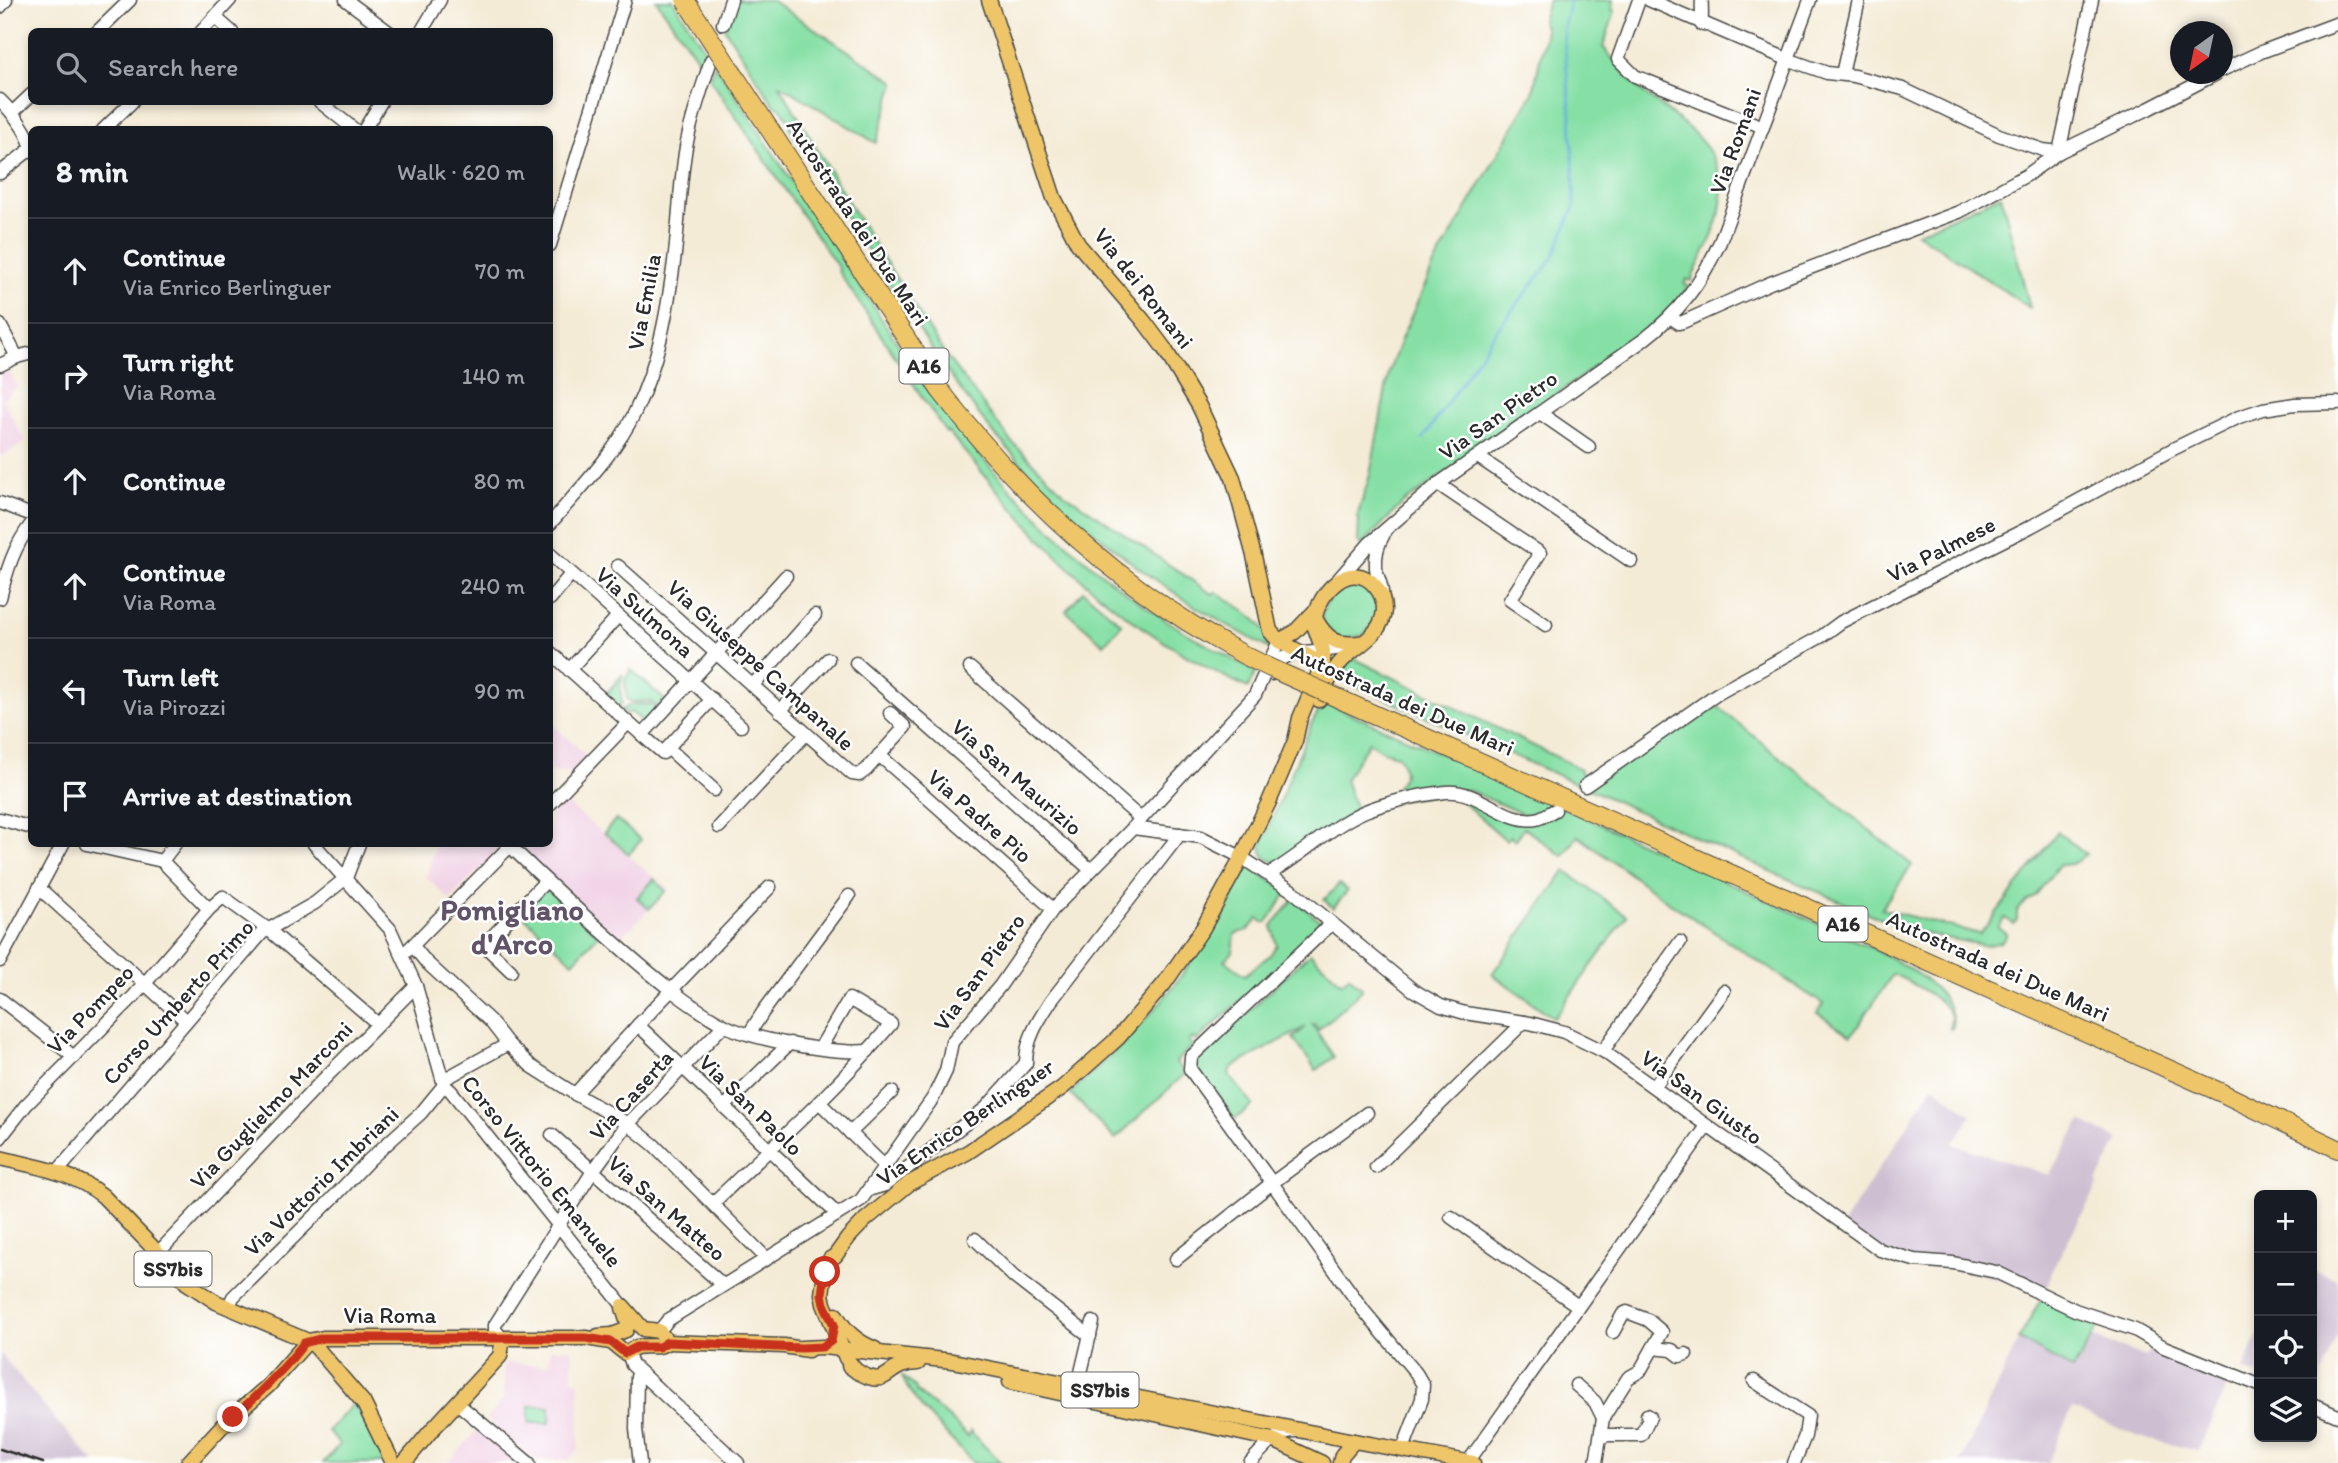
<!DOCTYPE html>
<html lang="en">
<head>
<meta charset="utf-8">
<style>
  body { margin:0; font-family:Itim,sans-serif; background:#242831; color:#f1f3f6 }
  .controls { position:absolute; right:21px; bottom:21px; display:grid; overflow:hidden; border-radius:10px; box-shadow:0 4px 10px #0003 }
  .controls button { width:63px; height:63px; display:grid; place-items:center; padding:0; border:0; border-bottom:2px solid #363941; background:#171b24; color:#f1f3f6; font:35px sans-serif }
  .compass { position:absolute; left:2170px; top:21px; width:63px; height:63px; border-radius:50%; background:#171b24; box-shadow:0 4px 10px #0003; rotate:213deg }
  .stop { position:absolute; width:21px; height:21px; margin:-16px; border:5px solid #c8321e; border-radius:50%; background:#fff }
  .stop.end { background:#c8321e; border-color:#fff; box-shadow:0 2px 7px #0008 }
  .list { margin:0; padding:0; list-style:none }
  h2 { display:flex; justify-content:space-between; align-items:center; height:91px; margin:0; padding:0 28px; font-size:30px }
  h2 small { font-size:23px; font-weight:400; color:#9ea1a6 }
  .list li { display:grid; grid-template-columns:46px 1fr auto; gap:21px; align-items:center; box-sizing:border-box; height:105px; padding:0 28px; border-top:2px solid #363941 }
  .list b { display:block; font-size:26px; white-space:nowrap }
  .list p { margin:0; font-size:23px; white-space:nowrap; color:#9ea1a6 }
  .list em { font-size:23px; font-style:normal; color:#9ea1a6 }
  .icon { flex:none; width:38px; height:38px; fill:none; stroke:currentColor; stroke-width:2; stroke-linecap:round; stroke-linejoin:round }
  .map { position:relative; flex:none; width:2338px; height:1463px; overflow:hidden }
  .search { position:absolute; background:#171b24; box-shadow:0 4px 10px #0003; left:28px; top:28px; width:525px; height:77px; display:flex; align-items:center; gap:18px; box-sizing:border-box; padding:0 24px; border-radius:10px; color:#9ea1a6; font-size:26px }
  .panel { position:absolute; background:#171b24; box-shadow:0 4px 10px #0003; left:28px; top:126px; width:525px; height:721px; border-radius:10px }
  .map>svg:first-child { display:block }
</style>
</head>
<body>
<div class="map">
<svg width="2338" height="1463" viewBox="0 0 2338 1463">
  <rect width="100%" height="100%" fill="#fff"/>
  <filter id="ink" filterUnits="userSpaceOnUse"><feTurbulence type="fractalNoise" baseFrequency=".0143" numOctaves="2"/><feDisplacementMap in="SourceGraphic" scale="14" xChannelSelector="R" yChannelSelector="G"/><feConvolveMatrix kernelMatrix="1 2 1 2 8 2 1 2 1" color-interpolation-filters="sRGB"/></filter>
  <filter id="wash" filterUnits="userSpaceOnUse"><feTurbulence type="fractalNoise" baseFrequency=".00686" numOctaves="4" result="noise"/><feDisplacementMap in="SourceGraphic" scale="28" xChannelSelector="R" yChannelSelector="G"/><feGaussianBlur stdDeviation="1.57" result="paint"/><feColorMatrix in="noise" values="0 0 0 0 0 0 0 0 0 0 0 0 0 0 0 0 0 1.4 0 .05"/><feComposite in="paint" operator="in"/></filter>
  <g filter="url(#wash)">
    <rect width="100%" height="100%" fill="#f4ebd6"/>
    <g fill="#f0d0e4">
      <path d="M7,369L18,387L2,399L26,442L0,457V373Z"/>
      <path d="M550,721L587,757L574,772H550Z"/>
      <path d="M563,800L669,890L618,940L520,846L522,844H550V815Z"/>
      <path d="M436,844H504L450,900L426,877Z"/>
      <path d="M550,1349H572L573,1379L579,1382V1449L568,1460H535L487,1419L504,1399V1363L549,1365Z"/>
      <path d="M478,1429L485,1436L487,1434L515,1460L512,1463H448Z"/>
    </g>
    <g fill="#cebed1">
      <path d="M1933,1086L1972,1115L1953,1144L2049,1175L2081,1121L2119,1140L2097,1182L2098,1185L2051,1272L2045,1298L2007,1280L1945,1267L1910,1265L1891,1260L1876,1253L1841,1227Z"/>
      <path d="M2312,1270L2338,1279V1333L2314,1397L2312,1396Z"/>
      <path d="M2259,1332V1376L2243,1370Z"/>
      <path d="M2092,1337L2146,1357L2152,1344L2231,1377L2199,1451L2139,1437L2072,1408L2048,1463H1960L2019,1339L2073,1370Z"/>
      <path d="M0,1353L53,1417L95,1463H0Z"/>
    </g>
    <g fill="#86e0a6" stroke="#588668" stroke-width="2">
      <path d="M656,0H673L707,53L703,64L699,61Z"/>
      <path d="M734,0H771L895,82L876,143L779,84L854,212L944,353L1011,441L1064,493L1212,594L1216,592C1227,599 1260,619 1265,631C1267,636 1267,642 1268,648L1194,606L1136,566L1061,505L1029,472L990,429L942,365L789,128L792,125L780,107L774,105L725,29Z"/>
      <path d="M1549,0H1613L1612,10L1615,11L1603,47C1616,62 1628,80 1643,92C1684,126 1731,148 1720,211C1716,235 1700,259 1691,281L1687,279L1684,284L1688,286L1678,301L1651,327L1402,504L1362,545L1358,542L1359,519L1357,517L1370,475L1389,372L1402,337L1434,265L1533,93L1546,30L1542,20Z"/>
      <path d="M715,64L936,402C991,473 1052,537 1124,591C1165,622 1210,647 1256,672L1248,688C1192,662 1137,627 1090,587C1038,541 993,485 948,432L946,433L838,271L839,269L710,79Z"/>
      <path d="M2001,195L2030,308L1917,233Z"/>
      <path d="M1357,578L1378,593L1377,620L1364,635L1340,640L1322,623C1321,599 1339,589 1357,578Z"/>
      <path d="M1083,591L1122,624L1104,644L1066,611Z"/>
      <path d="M1353,658L1573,765L1580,770L1586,781L1580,785L1336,677Z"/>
      <path d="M630,669L665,700L659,707L649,701L632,702L627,699L625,681Z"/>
      <path d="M623,674L620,687L622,702L619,708L605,695Z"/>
      <path d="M1324,702L1554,804L1548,810L1527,816L1468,790L1387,802C1395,783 1414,778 1397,755L1383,751L1369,742L1345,780L1356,810L1281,862C1270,863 1262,857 1261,846L1313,721Z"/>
      <path d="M1712,702L1912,865L1881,909L1980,934L2058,832L2086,855L2072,864L2059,865L2036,895L2028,900L2017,911V920L2014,924L2005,918L1998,927L2007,934L2001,942L1987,946L1910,931L1772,872L1587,788Z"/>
      <path d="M643,704L651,705L657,709L644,724L639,726L642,721L631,712L626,714L622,710L630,705Z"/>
      <path d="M1460,796L1510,818L1552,817L1562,807L1876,950C1904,965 1955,990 1953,1027L1950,1029C1950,1028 1951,1018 1951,1017C1948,1001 1907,980 1893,974L1851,1036L1817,1013L1823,1004L1667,901L1578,836L1563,856L1524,828L1515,841L1510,836L1506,840L1466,805Z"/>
      <path d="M616,819L641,840L629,854L604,833Z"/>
      <path d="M1250,867L1288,892L1267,922L1264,923L1258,919L1248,930L1235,934L1233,952L1224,960L1245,975L1270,955L1277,945L1272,926L1294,899L1323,923L1322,926L1196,1041L1193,1038L1189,1041L1193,1045L1176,1062L1185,1074L1115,1139L1070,1093C1111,1057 1152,1017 1184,972C1207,939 1226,904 1246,870Z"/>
      <path d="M1565,871L1627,916L1554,1018L1492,974Z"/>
      <path d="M654,879L666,891L649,909L637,898Z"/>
      <path d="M1339,884L1348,891L1333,908L1324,900Z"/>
      <path d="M545,887L598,935L573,962L520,913Z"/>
      <path d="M1310,953L1342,983L1349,976L1362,988V990L1318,1030L1314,1024H1312L1334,1057L1316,1070L1293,1038L1306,1027L1232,1067L1229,1072L1230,1076L1253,1105L1235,1119L1196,1068V1061Z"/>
      <path d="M2042,1297L2100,1323L2073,1370L2019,1339Z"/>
      <path d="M902,1376L916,1388V1391L949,1418L968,1437L970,1431L1001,1463H973C954,1441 910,1401 902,1376Z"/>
      <path d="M357,1400L386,1463H323L340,1444L328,1431Z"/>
      <rect x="529" y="1406" width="21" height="17"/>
    </g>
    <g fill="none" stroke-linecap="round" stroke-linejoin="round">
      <path stroke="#61abd9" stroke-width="2.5" d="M1423,439L1497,330L1553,258L1575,205L1571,116L1563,29L1570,0"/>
    </g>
  </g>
  <g filter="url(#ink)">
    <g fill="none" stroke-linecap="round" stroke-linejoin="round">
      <g stroke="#494845" stroke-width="15">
        <g id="minor">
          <path d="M346,0L389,32"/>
          <path d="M1639,0L1618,59L1635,76L1763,127"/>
          <path d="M1649,0L1787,59L1827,73L1854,76L1903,89L1999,135L2043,150L2059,152"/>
          <path d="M0,7L6,0"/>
          <path d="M215,17L232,32"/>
          <path d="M723,24L731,0"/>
          <path d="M1701,24C1703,16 1701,4 1702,0"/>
          <path d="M97,32L130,0"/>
          <path d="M201,32L230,0"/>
          <path d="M421,32L440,0"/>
          <path d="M2222,70L2261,52L2338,23"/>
          <path d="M1842,74L1859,0"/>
          <path d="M0,100C13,113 27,130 32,148L0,173"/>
          <path d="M320,102L355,130"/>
          <path d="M12,113L32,94"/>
          <path d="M103,130L132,102"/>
          <path d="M364,130L381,102"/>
          <path d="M2059,152L2092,0"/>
          <path d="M550,245L625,0"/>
          <path d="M1670,317L1679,323L1683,322L1770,283L1959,212L2027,175L2059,152L2148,109L2216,74"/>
          <path d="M0,325L17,357"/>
          <path d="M0,365L17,357L32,353"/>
          <path d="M1540,413L1589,447"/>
          <path d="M1478,457L1631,561"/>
          <path d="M1438,484L1540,553L1510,600L1546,625"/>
          <path d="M0,503L32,515"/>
          <path d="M550,524C579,489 614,455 634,414C659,363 668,309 675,254C679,218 680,182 686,147C691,118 702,88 711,60"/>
          <path d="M550,554L741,726"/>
          <path d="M618,566L852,774L859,775L866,770L905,727L890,713"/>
          <path d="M1336,582L1370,543L1438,484L1642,341C1679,313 1701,283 1720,242L1810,0"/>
          <path d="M1382,596C1383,585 1377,578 1376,568C1375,556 1378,544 1384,534"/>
          <path d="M0,598C7,570 14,546 32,523"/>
          <path d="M550,599L571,574"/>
          <path d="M550,652L642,735L786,576"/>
          <path d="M856,663L1091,870"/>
          <path d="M970,668L1141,819"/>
          <path d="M569,670L618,616"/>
          <path d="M1272,674C1274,670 1277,663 1281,660C1297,647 1330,654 1347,646"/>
          <path d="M752,686L815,615"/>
          <path d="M780,711L828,659"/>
          <path d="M642,735L663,753L712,699"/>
          <path d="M668,748L714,790"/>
          <path d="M879,755L1053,909"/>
          <path d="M1585,786L1717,694L1822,636L1841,622L2030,527L2173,449L2239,417L2263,409L2295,404L2338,403"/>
          <path d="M550,804L628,723"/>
          <path d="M0,819L32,828"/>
          <path d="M719,827L806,734"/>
          <path d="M1133,828L1201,837L1241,857L1294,892L1413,990L1441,1006L1465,1013L1530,1023L1564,1032L1603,1051L1880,1250L1914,1260L1953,1263L1996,1272L2075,1310L2135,1330L2164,1347L2259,1385"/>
          <path d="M87,844L162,861L175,844"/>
          <path d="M314,844L390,929L416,986L444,1085L451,1091L623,1306"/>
          <path d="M510,846C547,882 585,917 624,951C655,978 686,1004 722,1024C751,1040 835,1054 868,1051"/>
          <path d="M162,861L209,909"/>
          <path d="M1269,874C1299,857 1323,833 1353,817C1373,805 1422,794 1446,792C1479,789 1505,824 1536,819C1542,818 1549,813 1555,810"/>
          <path d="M39,888L186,1021"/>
          <path d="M1331,924L1191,1057L1190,1069L1364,1311L1416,1373L1423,1385L1422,1399L1403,1449"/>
          <path d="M413,946L426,962L490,1021L508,1044L531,1066L575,1094L628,1124L654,1145L767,1259"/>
          <path d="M407,951L512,844"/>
          <path d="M0,961L63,844"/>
          <path d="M511,971L484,945L546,881"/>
          <path d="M0,999L74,1057"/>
          <path d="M638,1025L837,1214"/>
          <path d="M749,1034L763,1012L849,896"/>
          <path d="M1603,1051L1680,942"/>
          <path d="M443,1080L508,1044"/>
          <path d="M1654,1087L1724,991"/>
          <path d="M575,1094L638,1025L770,887"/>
          <path d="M819,1102L884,1166"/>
          <path d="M724,1107L790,1043"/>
          <path d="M850,1133L892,1092"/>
          <path d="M552,1135L723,1285"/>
          <path d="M0,1138L26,1105L134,996L209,909L223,897L269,930L378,1024"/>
          <path d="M1376,1167L1524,1022"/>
          <path d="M57,1172L262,933L315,903L346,878L359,844"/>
          <path d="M868,1190L885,1185L986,1108L1026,1063C1026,1039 1038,1021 1051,1001L1180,834"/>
          <path d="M713,1203C774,1145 837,1089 891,1024L849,999L820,1048"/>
          <path d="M1451,1217L1578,1306"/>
          <path d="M975,1239L1014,1277L1090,1336"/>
          <path d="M158,1253L320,1083L416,986"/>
          <path d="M1176,1259L1272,1183L1367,1113"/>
          <path d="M229,1306L233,1297L333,1198L369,1160L421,1113L444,1085"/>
          <path d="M659,1331L668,1320L861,1200L933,1098L946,1071L952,1042L1000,986L1053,909L1130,831L1255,695L1279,641"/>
          <path d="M503,1339L495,1330V1325L593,1171L625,1127L724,1025"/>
          <path d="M1653,1348L1672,1350L1680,1356L1686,1354"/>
          <path d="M628,1352L632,1365L738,1463"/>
          <path d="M639,1372L637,1377L636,1429L640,1463"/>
          <path d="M1754,1381L1808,1416L1805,1436L1794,1463"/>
          <path d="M1078,1385L1093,1322"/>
          <path d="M1576,1385L1595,1402L1603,1418L1596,1463"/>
          <path d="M457,1403L529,1463"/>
          <path d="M2312,1405L2338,1416"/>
          <path d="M1603,1418L1628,1378L1640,1371L1662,1332L1648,1320L1627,1312L1623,1314L1613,1332"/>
          <path d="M1602,1437L1608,1435H1641L1650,1417L1647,1415"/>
          <path d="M1468,1462L1707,1126"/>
          <path d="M1250,1463C1262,1450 1277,1430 1296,1431"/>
        </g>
      </g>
      <g stroke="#494845" stroke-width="17">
        <g id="major">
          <path d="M989,0L1054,198L1078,244L1143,320L1164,348L1199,406L1233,478L1254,556L1270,631L1279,641L1311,658L1321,671"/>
          <path d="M1279,641L1295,632L1315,611"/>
          <path d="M1319,700C1325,687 1331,674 1340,663C1355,645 1382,637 1384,610C1384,600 1381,593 1375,586C1351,558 1319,592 1315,618C1327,641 1339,647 1364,642"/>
          <path d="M0,1158C37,1167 73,1172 103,1196L187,1283L216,1302L308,1341L323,1338H586L611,1342L625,1353C629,1351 633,1348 637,1347C648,1344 657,1350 667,1342L659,1331L643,1329L623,1306"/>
          <path d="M836,1315C846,1332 857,1342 875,1349"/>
          <path d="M598,1336L612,1335L626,1330L628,1324L623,1308"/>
          <path d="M308,1341L315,1346L363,1402L393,1463"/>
          <path d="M667,1342L784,1346L808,1350"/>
          <path d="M801,1348L823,1347L953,1361L1354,1441L1473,1463"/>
          <path d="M849,1366C892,1396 881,1363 918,1363"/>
          <path d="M857,1372L846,1358L824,1304L822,1294L825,1272L830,1259L835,1256L848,1238L865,1220L910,1183L968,1152L1062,1088L1118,1038L1164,984L1203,928L1236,868L1269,802L1295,741L1300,718L1323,663V650L1314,625L1315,618"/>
          <path d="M1010,1382L1273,1440L1322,1463"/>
          <path d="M188,1463L222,1426L268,1386L308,1341"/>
          <path d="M404,1463L430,1432L500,1356L503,1339"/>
          <path d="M1340,1463L1342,1455L1354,1441"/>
        </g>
      </g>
      <g stroke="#494845" stroke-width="20">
        <path id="highway" d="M1346,702L2222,1093L2338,1149"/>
      </g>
      <use href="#minor" stroke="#fff" stroke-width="12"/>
      <use href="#major" stroke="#eec569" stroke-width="14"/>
      <use href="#highway" stroke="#eec569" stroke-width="18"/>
      <path stroke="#2b2b2b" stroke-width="2.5" d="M0,1449L43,1463"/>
      <g stroke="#494845" stroke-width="20" stroke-linecap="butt">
        <path id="highway-bridge" d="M685,0L940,390C1023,499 1123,590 1244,655C1277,672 1312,686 1346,702"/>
      </g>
      <use href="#highway-bridge" stroke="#eec569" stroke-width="18"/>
    </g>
  </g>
  <g fill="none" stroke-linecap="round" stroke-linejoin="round" filter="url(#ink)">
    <path stroke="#c8321e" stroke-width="9" d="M233,1417C259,1394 283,1371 304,1343L323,1338H586L611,1342L625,1353L637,1347H659L667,1342L801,1348L822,1347L831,1341L834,1325L824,1304L822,1294L825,1272"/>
  </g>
  <g text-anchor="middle" stroke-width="5" stroke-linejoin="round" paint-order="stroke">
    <g fill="#fff" stroke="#6b6b6b" stroke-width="2">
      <rect x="899.5" y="348.5" width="49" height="35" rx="5"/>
      <rect x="1818.5" y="906.5" width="49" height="35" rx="5"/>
      <rect x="134.5" y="1251.5" width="77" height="35" rx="5"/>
      <rect x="1061.5" y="1372.5" width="77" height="35" rx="5"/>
    </g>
    <g font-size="21" font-weight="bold" fill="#2b2b2b">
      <text x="924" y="373">A16</text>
      <text x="1843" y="931">A16</text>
      <text x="173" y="1276">SS7bis</text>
      <text x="1100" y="1397">SS7bis</text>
    </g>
    <g font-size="23" fill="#2b2b2b" stroke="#fff">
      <text transform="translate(1735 141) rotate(-70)" y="8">Via Romani</text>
      <text transform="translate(858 222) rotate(57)" y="8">Autostrada dei Due Mari</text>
      <text transform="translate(1144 288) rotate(52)" y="8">Via dei Romani</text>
      <text transform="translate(644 302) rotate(-79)" y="8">Via Emilia</text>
      <text transform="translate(1498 415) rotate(-35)" y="8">Via San Pietro</text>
      <text transform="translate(1941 549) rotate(-27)" y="8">Via Palmese</text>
      <text transform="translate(645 612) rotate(42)" y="8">Via Sulmona</text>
      <text transform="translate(761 665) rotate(42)" y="8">Via Giuseppe Campanale</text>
      <text transform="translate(1403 700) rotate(24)" y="8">Autostrada dei Due Mari</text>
      <text transform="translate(1017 777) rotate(41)" y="8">Via San Maurizio</text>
      <text transform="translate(980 816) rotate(41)" y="8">Via Padre Pio</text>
      <text transform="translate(1998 966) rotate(24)" y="8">Autostrada dei Due Mari</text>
      <text transform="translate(979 972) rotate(-54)" y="8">Via San Pietro</text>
      <text transform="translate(178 1002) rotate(-48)" y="8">Corso Umberto Primo</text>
      <text transform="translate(90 1009) rotate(-46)" y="8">Via Pompeo</text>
      <text transform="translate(631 1095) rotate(-48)" y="8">Via Caserta</text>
      <text transform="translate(1702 1097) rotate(36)" y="8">Via San Giusto</text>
      <text transform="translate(271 1105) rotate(-46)" y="8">Via Guglielmo Marconi</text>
      <text transform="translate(751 1105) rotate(44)" y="8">Via San Paolo</text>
      <text transform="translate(965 1122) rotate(-34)" y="8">Via Enrico Berlinguer</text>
      <text transform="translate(542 1171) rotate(51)" y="8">Corso Vittorio Emanuele</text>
      <text transform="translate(321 1181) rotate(-44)" y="8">Via Vottorio Imbriani</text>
      <text transform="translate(667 1208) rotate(41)" y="8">Via San Matteo</text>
      <text x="390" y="1323">Via Roma</text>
    </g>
    <g font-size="30" font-weight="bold" fill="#615469" stroke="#fff">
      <text x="512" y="920">Pomigliano<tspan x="512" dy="34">d'Arco</tspan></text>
    </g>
  </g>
</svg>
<div class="controls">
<button>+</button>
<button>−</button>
<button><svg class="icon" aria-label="locate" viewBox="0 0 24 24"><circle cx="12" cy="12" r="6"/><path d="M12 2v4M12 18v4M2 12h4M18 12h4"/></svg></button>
<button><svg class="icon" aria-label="layers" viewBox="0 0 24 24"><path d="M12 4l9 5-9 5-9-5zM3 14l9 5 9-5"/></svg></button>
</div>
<svg class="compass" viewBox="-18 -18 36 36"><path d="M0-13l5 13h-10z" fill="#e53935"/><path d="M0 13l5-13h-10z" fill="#9ea1a6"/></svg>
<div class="stop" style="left:825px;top:1272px"></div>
<div class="stop end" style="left:233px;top:1417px"></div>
<div class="search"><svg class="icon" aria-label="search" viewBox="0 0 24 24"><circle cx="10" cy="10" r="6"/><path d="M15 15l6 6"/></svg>Search here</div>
<section class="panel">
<h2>8 min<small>Walk · 620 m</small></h2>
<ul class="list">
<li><svg class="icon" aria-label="ahead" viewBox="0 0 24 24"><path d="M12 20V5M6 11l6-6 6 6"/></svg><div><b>Continue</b><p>Via Enrico Berlinguer</p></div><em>70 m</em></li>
<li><svg class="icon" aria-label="right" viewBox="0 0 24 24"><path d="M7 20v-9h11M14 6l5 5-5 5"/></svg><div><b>Turn right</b><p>Via Roma</p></div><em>140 m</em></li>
<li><svg class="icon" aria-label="ahead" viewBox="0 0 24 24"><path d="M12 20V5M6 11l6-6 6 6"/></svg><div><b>Continue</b></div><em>80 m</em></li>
<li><svg class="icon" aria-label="ahead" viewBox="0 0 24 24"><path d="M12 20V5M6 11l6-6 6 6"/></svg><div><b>Continue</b><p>Via Roma</p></div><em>240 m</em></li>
<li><svg class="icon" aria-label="left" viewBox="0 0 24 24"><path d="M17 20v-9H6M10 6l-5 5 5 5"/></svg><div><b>Turn left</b><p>Via Pirozzi</p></div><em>90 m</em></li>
<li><svg class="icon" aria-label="arrive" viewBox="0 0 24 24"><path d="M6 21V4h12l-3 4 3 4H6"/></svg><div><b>Arrive at destination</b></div></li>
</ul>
</section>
</div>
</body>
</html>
